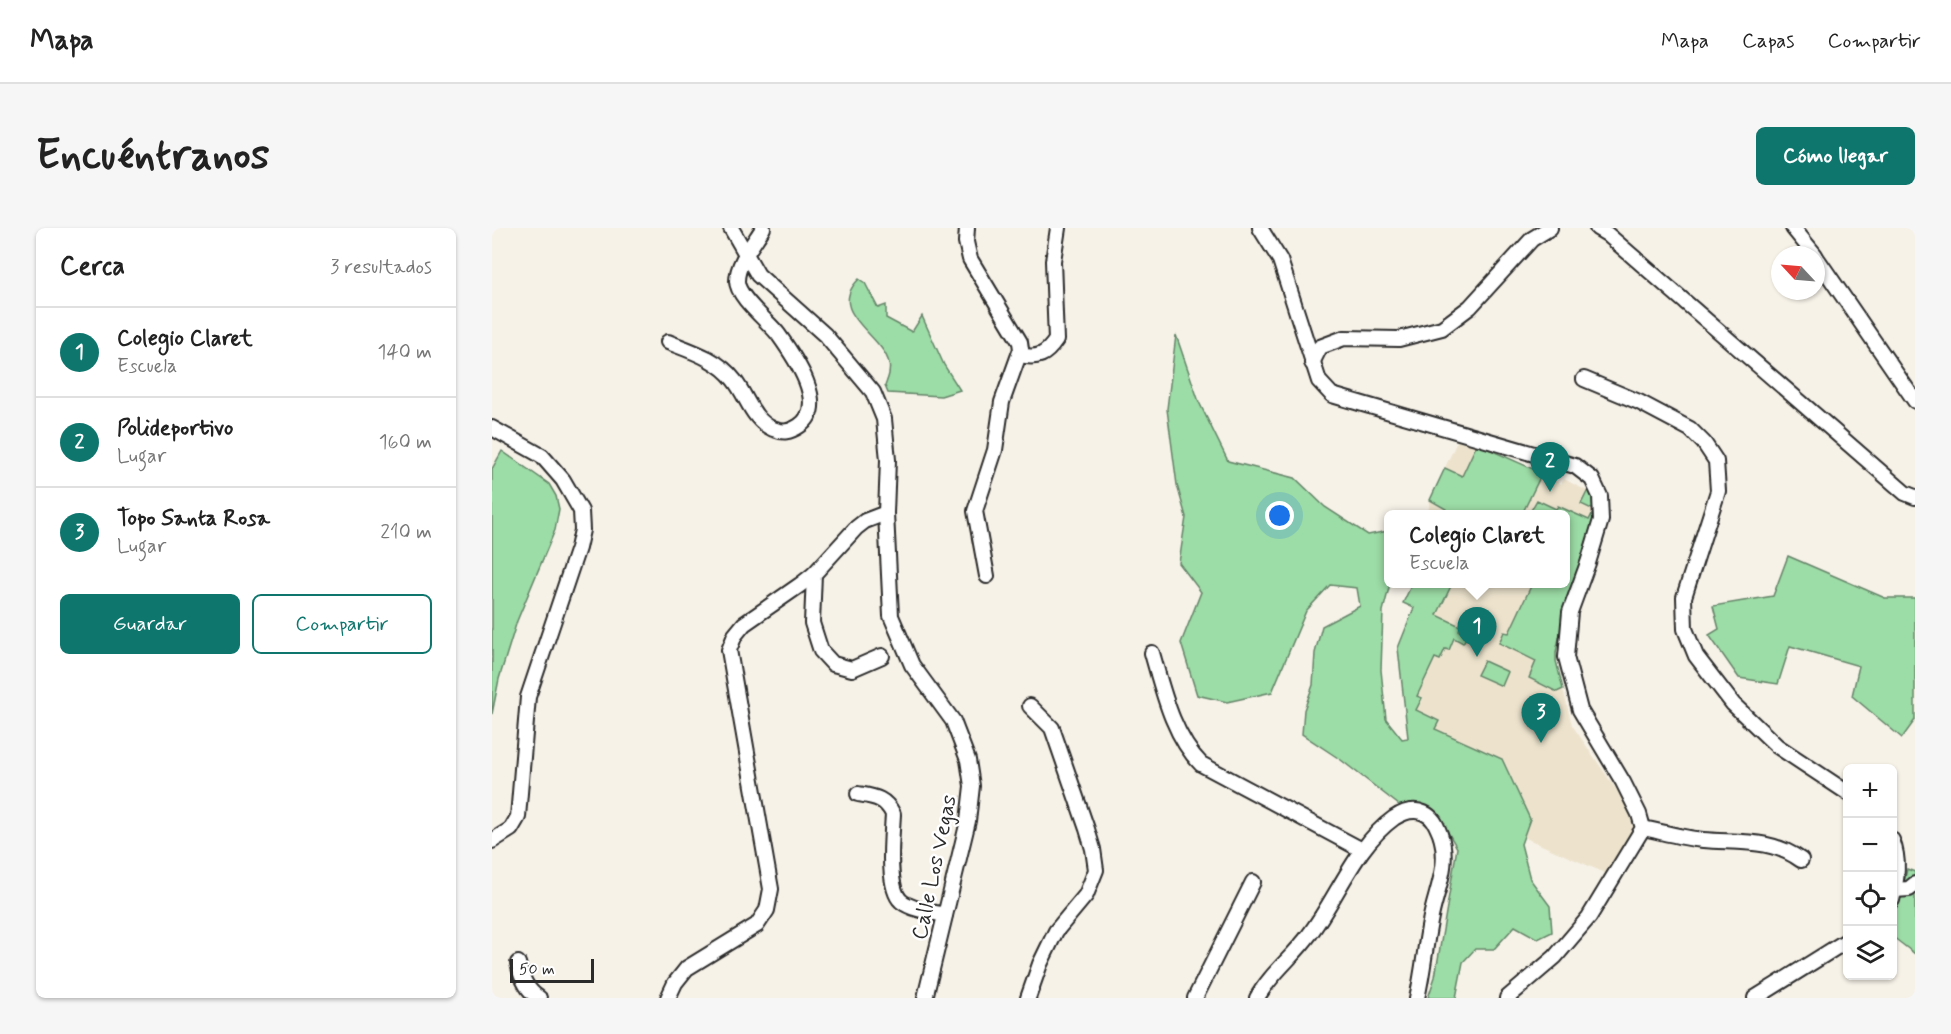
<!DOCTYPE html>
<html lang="es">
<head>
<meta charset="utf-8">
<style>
  body { margin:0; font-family:Mynerve,sans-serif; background:#f6f6f6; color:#222 }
  .controls { position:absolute; right:18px; bottom:18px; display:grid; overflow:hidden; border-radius:9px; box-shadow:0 2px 4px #0004 }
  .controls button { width:54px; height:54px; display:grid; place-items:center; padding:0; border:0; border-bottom:2px solid #e0e0e0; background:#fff; color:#222; font:30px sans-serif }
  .compass { position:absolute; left:1279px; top:18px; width:54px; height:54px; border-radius:50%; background:#fff; box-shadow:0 2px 4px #0004; rotate:296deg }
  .scale { position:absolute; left:18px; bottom:15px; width:84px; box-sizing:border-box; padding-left:6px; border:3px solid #2b2b2b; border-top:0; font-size:16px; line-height:21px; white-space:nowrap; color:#2b2b2b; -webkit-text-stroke:4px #fff; paint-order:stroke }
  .you { position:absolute; left:788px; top:288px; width:21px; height:21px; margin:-15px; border:4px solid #fff; border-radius:50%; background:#1a73e8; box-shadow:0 0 0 9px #1a73e833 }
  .badge { display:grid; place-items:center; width:39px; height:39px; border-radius:50%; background:#0f766e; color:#fff; font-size:20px; font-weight:700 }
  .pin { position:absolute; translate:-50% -50px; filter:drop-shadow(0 2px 3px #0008) }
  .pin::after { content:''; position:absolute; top:32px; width:21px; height:18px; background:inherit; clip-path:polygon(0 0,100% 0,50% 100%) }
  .popup { position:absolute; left:892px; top:282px; width:186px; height:78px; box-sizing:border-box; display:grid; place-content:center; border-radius:9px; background:#fff; filter:drop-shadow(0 2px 4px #0005); font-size:20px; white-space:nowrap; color:#767676 }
  .popup b { font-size:22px; color:#222 }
  .popup::after { content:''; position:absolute; left:50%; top:100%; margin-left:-12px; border:12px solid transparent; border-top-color:#fff }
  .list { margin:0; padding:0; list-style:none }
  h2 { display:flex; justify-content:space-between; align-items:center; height:78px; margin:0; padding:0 24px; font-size:26px }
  h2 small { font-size:20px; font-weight:400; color:#767676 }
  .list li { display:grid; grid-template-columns:39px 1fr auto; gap:18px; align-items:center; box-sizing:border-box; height:90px; padding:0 24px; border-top:2px solid #e0e0e0 }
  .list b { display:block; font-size:22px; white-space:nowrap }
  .list p { margin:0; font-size:20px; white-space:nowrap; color:#767676 }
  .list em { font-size:20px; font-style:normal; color:#767676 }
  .actions { display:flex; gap:12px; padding:18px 24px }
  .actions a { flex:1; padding:14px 0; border:2px solid #0f766e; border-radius:9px; text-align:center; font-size:21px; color:#0f766e }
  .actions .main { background:#0f766e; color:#fff }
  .icon { flex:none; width:33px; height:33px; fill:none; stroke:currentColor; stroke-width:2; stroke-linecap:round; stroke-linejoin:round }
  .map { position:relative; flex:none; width:1423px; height:770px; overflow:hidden; border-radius:9px }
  header { display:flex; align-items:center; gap:36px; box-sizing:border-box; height:84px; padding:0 30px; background:#fff; border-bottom:2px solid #e0e0e0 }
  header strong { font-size:28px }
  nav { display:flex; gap:33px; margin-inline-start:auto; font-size:21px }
  .intro { display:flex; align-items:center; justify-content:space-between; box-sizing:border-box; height:144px; padding:0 36px }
  h1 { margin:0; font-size:42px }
  .button { padding:15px 27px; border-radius:9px; background:#0f766e; color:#fff; font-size:21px; font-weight:700 }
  main { display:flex; gap:36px; padding:0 36px }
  aside { flex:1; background:#fff; border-radius:9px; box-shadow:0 2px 4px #0004 }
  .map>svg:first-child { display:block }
</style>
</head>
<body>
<header>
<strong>Mapa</strong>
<nav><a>Mapa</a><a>Capas</a><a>Compartir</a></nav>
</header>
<div class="intro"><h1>Encuéntranos</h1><a class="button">Cómo llegar</a></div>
<main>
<aside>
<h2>Cerca<small>3 resultados</small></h2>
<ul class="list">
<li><span class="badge">1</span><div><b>Colegio Claret</b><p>Escuela</p></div><em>140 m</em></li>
<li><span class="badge">2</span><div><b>Polideportivo</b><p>Lugar</p></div><em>160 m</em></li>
<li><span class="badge">3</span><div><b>Topo Santa Rosa</b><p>Lugar</p></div><em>210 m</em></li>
</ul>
<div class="actions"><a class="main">Guardar</a><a>Compartir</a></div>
</aside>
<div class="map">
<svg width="1423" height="770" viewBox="0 0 1423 770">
  <rect width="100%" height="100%" fill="#f7f2e8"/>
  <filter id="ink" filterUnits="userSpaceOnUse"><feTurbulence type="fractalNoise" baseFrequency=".0167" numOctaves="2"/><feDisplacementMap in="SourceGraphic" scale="12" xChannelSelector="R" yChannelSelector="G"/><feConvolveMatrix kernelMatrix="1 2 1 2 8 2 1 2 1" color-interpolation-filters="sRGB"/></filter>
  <g filter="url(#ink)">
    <path fill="#ede3cd" d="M966,211L985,216L1050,245L1069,256L1072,251L1095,263L1098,258L1110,280L1072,388L1064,424V433L1080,497L1137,580L1141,600L1115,646L1031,609L1038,591L1010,531L943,501L916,510L906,420L922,380L911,375L920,356H1074V286H936L938,272Z"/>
    <g fill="#9cdca6" stroke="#648468" stroke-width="1.5">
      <path d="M367,51L373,55L386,80L394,77V90L420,104L430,88L452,137L468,162L449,168L396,165L393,158C396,150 399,143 397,135C390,106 333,84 367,51Z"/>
      <path d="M684,107L707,174L736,233L803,250L833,279L876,307L896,303V356H898L891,383L889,442L894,491L910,511L916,510L906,420L922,380L911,375L920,356H960L945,387L968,398L967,403L975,408L971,415L962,410L957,422L953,421L948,432L943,430L925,468L930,470L924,482L947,493L943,501L1010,531L1038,591L1029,616L1038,651L1058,678L1060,704L1046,711L1023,698L1002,721H983L971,734L964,770H936L943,749L965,620L949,592L928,577H907L849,532L810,506L812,482L821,457L823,425L830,398L868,378L865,360L838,357L814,383L780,464L735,474L705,467L689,415L709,364L687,335L694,289L685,257L675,181Z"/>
      <path d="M985,216L1050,245L1030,286H952L954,281L938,272L953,240L970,248Z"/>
      <path d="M10,223L57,256L64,268L67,281L63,302L25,393L7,451L0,486V241Z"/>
      <path d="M1098,258L1110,280L1072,388L1064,424V433L1071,461L1065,464L1037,450L1044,433L1007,415L1012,404L1017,405L1040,356H1074V286H1037L1045,272L1064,281L1066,278L1097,292L1102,282L1089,276Z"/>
      <path d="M1296,328L1393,370H1423V492L1410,510L1360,468L1367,438L1298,418L1286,456L1247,450L1217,407L1227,401L1221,378L1281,368Z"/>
      <path d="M992,433L1016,444L1010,458L985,447Z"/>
      <path d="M1415,641L1423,644V726L1401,709V686L1408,672Z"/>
    </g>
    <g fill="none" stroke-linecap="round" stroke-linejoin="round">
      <g stroke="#2b2b2b" stroke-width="18">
        <g id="minor">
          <path d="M239,0L266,47L333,107L381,164L392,191L396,232L394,285L399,388L420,437L461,493L476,532L480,558L476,593L433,770"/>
          <path d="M475,0L474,14L478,31L528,114L529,121L510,174L503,222L483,283L495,348"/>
          <path d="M768,0L788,32L827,153L840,167L1083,238L1100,251L1108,268L1109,292L1096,335L1078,384L1074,429L1088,482L1131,554L1147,586L1151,600L1097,689L1063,729L1015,770"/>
          <path d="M1105,0L1115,6L1413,265L1423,269"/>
          <path d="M1301,0L1323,27"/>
          <path d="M1324,29L1423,173"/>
          <path d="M176,114C199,123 226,131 242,152C255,168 260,192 281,201C291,205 298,204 307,198C338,178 301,127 286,106C276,93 245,69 245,53C245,35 262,15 271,0"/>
          <path d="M528,127C546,131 554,127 564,112L561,33L566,0"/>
          <path d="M820,135L828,119L852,110L907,111L950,100L978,79L1040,11L1058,0"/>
          <path d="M1092,151L1147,174L1198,201L1212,215L1224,233L1226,263L1192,369L1193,401L1204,428L1241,476L1285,518L1356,565"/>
          <path d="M0,200L50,228L71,252L89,283L90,302L86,320L36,469L26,589L19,601L0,613"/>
          <path d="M322,346L320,395L329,423L341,436L360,441L390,428"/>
          <path d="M660,425C671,463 681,508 709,536L870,622"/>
          <path d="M366,566C383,569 393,570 401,586C400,606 394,659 409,673C420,682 440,684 453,687"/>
          <path d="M1151,600C1170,604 1191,610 1211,612C1245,615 1280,610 1309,632"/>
          <path d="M1400,612C1408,632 1405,652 1400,672"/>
          <path d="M1403,662L1417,661L1423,656"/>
          <path d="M26,735C29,749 34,762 47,770"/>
          <path d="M176,770L183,755L195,740L265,697L275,682L279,661L237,422L243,407L252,396L308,357L322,346L364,300L373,293L394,285"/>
          <path d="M536,770L548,736L564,703L594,667L604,642L601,621L595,601L560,500L538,478"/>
          <path d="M703,770L761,654"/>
          <path d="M765,770C778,746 801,729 817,707C846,669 863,618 902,590C911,584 921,580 932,585C941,589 944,596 948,606C959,637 943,664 938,694C933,719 931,745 925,770"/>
          <path d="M1263,770L1356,712"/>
        </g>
      </g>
      <use href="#minor" stroke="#fff" stroke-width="14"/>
    </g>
  </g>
  <g text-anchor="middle" stroke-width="5" stroke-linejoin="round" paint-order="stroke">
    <g font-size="22" fill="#2b2b2b" stroke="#fff">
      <text transform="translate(441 639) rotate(-78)" y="8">Calle Los Vegas</text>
    </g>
  </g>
</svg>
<div class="controls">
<button>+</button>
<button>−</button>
<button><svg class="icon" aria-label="locate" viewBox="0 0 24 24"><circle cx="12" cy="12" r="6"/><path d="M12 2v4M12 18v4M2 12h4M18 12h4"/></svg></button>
<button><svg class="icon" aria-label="layers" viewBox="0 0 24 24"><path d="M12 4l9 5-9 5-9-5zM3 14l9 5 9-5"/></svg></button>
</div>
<svg class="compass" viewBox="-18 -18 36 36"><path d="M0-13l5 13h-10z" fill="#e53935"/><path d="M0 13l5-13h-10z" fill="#767676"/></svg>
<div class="scale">50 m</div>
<div class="you"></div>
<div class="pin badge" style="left:985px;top:429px">1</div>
<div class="popup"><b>Colegio Claret</b>Escuela</div>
<div class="pin badge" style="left:1058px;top:264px">2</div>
<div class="pin badge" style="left:1049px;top:515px">3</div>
</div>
</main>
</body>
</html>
